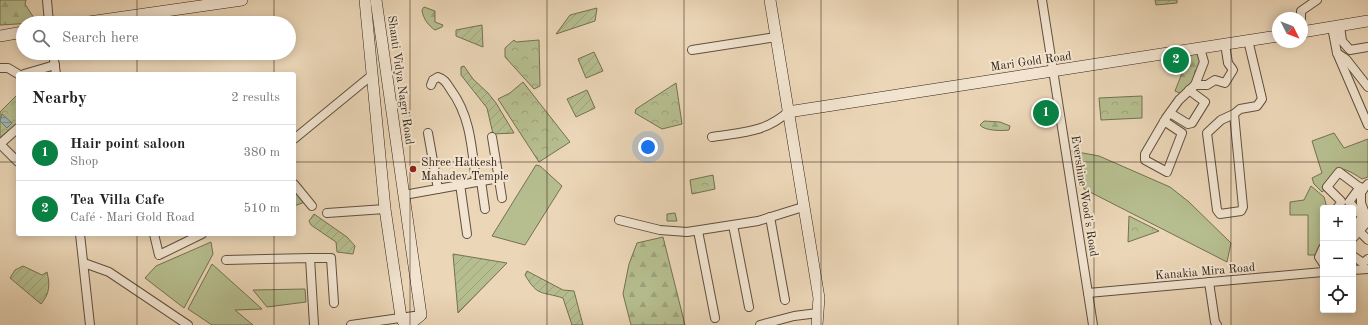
<!DOCTYPE html>
<html lang="en">
<head>
<meta charset="utf-8">
<style>
  body { margin:0; font-family:"Old Standard TT",serif; background:#f6f6f6; color:#222 }
  .controls { position:absolute; right:12px; bottom:12px; display:grid; overflow:hidden; border-radius:4px; box-shadow:0 2px 10px #0003 }
  .controls button { width:36px; height:36px; display:grid; place-items:center; padding:0; border:0; border-bottom:1px solid #e0e0e0; background:#fff; color:#222; font:20px sans-serif }
  .compass { position:absolute; left:1272px; top:12px; width:36px; height:36px; border-radius:50%; background:#fff; box-shadow:0 2px 10px #0003; rotate:132deg }
  .you { position:absolute; left:648px; top:147px; width:14px; height:14px; margin:-10px; border:3px solid #fff; border-radius:50%; background:#1a73e8; box-shadow:0 0 0 6px #1a73e833 }
  .badge { display:grid; place-items:center; width:26px; height:26px; border-radius:50%; background:#0b8043; color:#fff; font-size:13px; font-weight:700 }
  .pin { position:absolute; translate:-50% -50%; border:2px solid #fff; box-shadow:0 1px 4px #0006 }
  .list { margin:0; padding:0; list-style:none }
  h2 { display:flex; justify-content:space-between; align-items:center; height:52px; margin:0; padding:0 16px; font-size:17px }
  h2 small { font-size:13px; font-weight:400; color:#767676 }
  .list li { display:grid; grid-template-columns:26px 1fr auto; gap:12px; align-items:center; box-sizing:border-box; height:56px; padding:0 16px; border-top:1px solid #e0e0e0 }
  .list b { display:block; font-size:15px; white-space:nowrap }
  .list p { margin:0; font-size:13px; white-space:nowrap; color:#767676 }
  .list em { font-size:13px; font-style:normal; color:#767676 }
  .icon { flex:none; width:22px; height:22px; fill:none; stroke:currentColor; stroke-width:2; stroke-linecap:round; stroke-linejoin:round }
  .map { position:relative; flex:none; width:1368px; height:325px; overflow:hidden }
  .search { position:absolute; background:#fff; box-shadow:0 2px 10px #0003; left:16px; top:16px; width:280px; height:44px; display:flex; align-items:center; gap:10px; box-sizing:border-box; padding:0 14px; border-radius:22px; color:#767676; font-size:15px }
  .panel { position:absolute; background:#fff; box-shadow:0 2px 10px #0003; left:16px; top:72px; width:280px; height:164px; border-radius:4px }
  .map>svg:first-child { display:block }
</style>
</head>
<body>
<div class="map">
<svg width="1368" height="325" viewBox="0 0 1368 325">
  <defs>
    <pattern id="forest-firs" width="22" height="20" patternUnits="userSpaceOnUse"><rect width="22" height="20" fill="#b6be8f"/><path d="M5 1l3.5 6h-7zM16 11l3.5 6h-7z" fill="#9da37b"/></pattern>
    <pattern id="park-crowns" width="20" height="18" patternUnits="userSpaceOnUse"><rect width="20" height="18" fill="#b6be8f"/><path d="M2 6a3 3 0 1 1 6 0M12 15a3 3 0 1 1 6 0" fill="none" stroke="#9da37b"/></pattern>
    <pattern id="garden-furrows" width="10" height="10" patternUnits="userSpaceOnUse"><rect width="10" height="10" fill="#b6be8f"/><path d="M-1 1l2-2M0 10L10 0M9 11l2-2" fill="none" stroke="#9da37b"/></pattern>
    <pattern id="water-rules" width="6" height="5" patternUnits="userSpaceOnUse"><rect width="6" height="5" fill="#9db6b9"/><path d="M0 2.5h6" fill="none" stroke="#819495"/></pattern>
  </defs>
  <rect width="100%" height="100%" fill="#ebd6b7"/>
  <filter id="stains"><feTurbulence type="fractalNoise" baseFrequency=".005" numOctaves="4"/><feColorMatrix values="0 0 0 0 .2 0 0 0 0 .09 0 0 0 0 .02 0 0 0 .5 -.17"/></filter>
  <radialGradient id="worn" r=".72"><stop offset=".6" stop-color="#630" stop-opacity="0"/><stop offset="1" stop-color="#630" stop-opacity=".3"/></radialGradient>
  <g fill="#b6be8f" stroke="#747052">
    <path d="M1334,133L1344,148L1368,139V177L1362,179C1327,155 1340,181 1322,192L1314,184L1312,178L1322,173L1312,141Z"/>
    <path d="M1072,151L1099,156L1170,187L1189,202L1231,243L1227,262L1084,189Z"/>
    <path d="M536,165L540,166L562,186L525,245L492,236Z"/>
    <path d="M1311,186L1324,197L1327,208H1323V246L1316,255H1308V215H1290V202L1304,200Z"/>
    <path d="M675,213L677,221H667V214Z"/>
    <path d="M211,242L213,254L184,308L145,278L156,266Z"/>
    <path d="M212,264L262,309L235,310L253,325H212L188,309Z"/>
    <path d="M305,289L306,302L267,307L253,290Z"/>
  </g>
  <g fill="url(#forest-firs)" stroke="#747052">
    <path d="M0,0H26L25,4L34,18L33,23L0,25Z"/>
    <path d="M424,7L435,11V22L443,25L442,27L435,30C429,26 423,19 422,10Z"/>
    <path d="M1197,53L1200,55V66L1195,71L1193,84L1182,94L1175,91L1189,55Z"/>
    <path d="M984,121L1000,122L1010,126L1009,130C1003,131 984,131 980,125Z"/>
    <path d="M663,237L685,325H631L623,294L629,264L637,243Z"/>
  </g>
  <g fill="url(#park-crowns)" stroke="#747052">
    <path d="M514,40L516,42L539,40L540,86L534,89L505,57V48Z"/>
    <path d="M523,82L570,142L539,162L498,99L510,93Z"/>
    <path d="M676,83L682,124L662,129L635,113L636,109Z"/>
    <path d="M18,94V127L0,146V112Z"/>
    <path d="M1142,96V118L1101,120L1099,98Z"/>
    <path d="M713,175L715,189L692,194L690,180Z"/>
    <path d="M294,189L305,202L294,206Z"/>
    <path d="M1129,216L1159,231L1128,242Z"/>
  </g>
  <g fill="url(#garden-furrows)" stroke="#747052">
    <path d="M1155,0H1177V3L1156,5Z"/>
    <path d="M597,8L595,21L556,34L570,15Z"/>
    <path d="M482,25L483,47L456,36V30Z"/>
    <path d="M594,52L603,71L586,78L578,59Z"/>
    <path d="M464,66L473,79L488,93L496,103L514,133L493,134L487,108L461,75V67Z"/>
    <path d="M587,90L595,108L576,117L567,99Z"/>
    <path d="M314,214L347,237L355,246L353,254L337,252L336,242L311,225L309,221Z"/>
    <path d="M453,254L507,263L458,313Z"/>
    <path d="M23,266L42,275L47,272C50,285 50,293 41,304L10,278L15,270Z"/>
    <path d="M527,271L563,290L574,291L583,325H572L563,298C541,291 538,297 525,275Z"/>
  </g>
  <path fill="url(#water-rules)" stroke="#727b78" d="M2,114L12,123L7,128L0,121Z"/>
  <g fill="none" stroke-linecap="round" stroke-linejoin="round">
    <g stroke="#60503e" stroke-width="10">
      <g id="street">
        <path d="M47,0L49,23"/>
        <path d="M1042,0L1093,325"/>
        <path d="M1301,18V11L1317,0"/>
        <path d="M1340,26L1342,41L1350,50L1368,47"/>
        <path d="M1332,27L1337,53L1368,125"/>
        <path d="M692,50L776,37"/>
        <path d="M53,53L56,74"/>
        <path d="M1337,53L1346,59L1368,87"/>
        <path d="M0,68H8L18,74"/>
        <path d="M24,74L55,65"/>
        <path d="M431,85L433,80L438,77C445,79 447,84 451,90C471,117 472,150 476,182"/>
        <path d="M1195,85H1207L1215,80L1225,83L1233,70L1228,63L1225,44"/>
        <path d="M1170,113L1188,124L1192,123L1205,102L1189,90"/>
        <path d="M1234,114L1221,120L1207,133L1217,210L1220,214L1241,211L1243,207L1234,114L1240,109L1257,106L1262,99L1248,40"/>
        <path d="M1164,121L1182,133L1167,172L1145,160V154L1166,118L1179,100L1195,85L1204,62L1200,48"/>
        <path d="M428,133L438,189"/>
        <path d="M492,137L502,198"/>
        <path d="M712,137C742,132 764,133 788,112"/>
        <path d="M294,139L372,75"/>
        <path d="M0,144L18,162"/>
        <path d="M0,144L18,128"/>
        <path d="M481,181L485,209"/>
        <path d="M294,184L312,206"/>
        <path d="M460,184L467,234"/>
        <path d="M1368,184L1361,191V203L1368,221"/>
        <path d="M1360,187L1349,202L1361,215"/>
        <path d="M404,195L499,178"/>
        <path d="M1337,208L1341,203V201L1327,187L1339,172L1363,190"/>
        <path d="M327,213L385,209"/>
        <path d="M770,217L785,300"/>
        <path d="M619,220L660,230L687,232L758,221L803,207"/>
        <path d="M733,225L749,307"/>
        <path d="M1353,228L1365,214"/>
        <path d="M698,231L715,318"/>
        <path d="M1359,231L1368,240"/>
        <path d="M80,234L90,325"/>
        <path d="M154,234L159,255L202,234"/>
        <path d="M1353,238L1368,221"/>
        <path d="M1323,248L1319,257L1323,263"/>
        <path d="M1353,256L1363,263L1368,259"/>
        <path d="M310,258H331L334,303"/>
        <path d="M226,260L310,258L314,325"/>
        <path d="M84,263L109,272L188,325"/>
        <path d="M1353,270L1368,269"/>
        <path d="M1209,282L1215,322L1217,325"/>
        <path d="M1088,293L1323,272"/>
        <path d="M351,325L421,315"/>
        <path d="M760,325L794,316L818,313"/>
      </g>
    </g>
    <g stroke="#312316" stroke-width="12">
      <g id="secondary">
        <path d="M365,0L385,209L401,317L405,325"/>
        <path d="M376,0L421,315L409,325"/>
        <path d="M770,0L819,298L817,325"/>
        <path d="M82,23L242,0"/>
        <path d="M1302,32L1368,21"/>
        <path d="M0,36L23,32"/>
        <path d="M788,112L1278,36"/>
      </g>
    </g>
    <use href="#street" stroke="#f2e4d0" stroke-width="8"/>
    <use href="#secondary" stroke="#f2e4d0" stroke-width="11"/>
  </g>
  <path fill="none" stroke="#312316" stroke-width="1" stroke-opacity="0.55" d="M137,0V23M274,0V23M410,0V325M547,0V325M684,0V325M821,0V325M958,0V325M1094,0V325M1231,0V325M137,53V74M274,53V74M0,162H18M294,162H1368M137,234V325M274,234V325"/>
  <circle fill="#8f2418" stroke="#f2e4d0" stroke-width="1.5" cx="413" cy="169" r="4"/>
  <g text-anchor="middle" stroke-width="4" stroke-linejoin="round" paint-order="stroke">
    <g font-size="12" fill="#312316" stroke="#f2e4d0">
      <text transform="translate(1031 61) rotate(-8)" y="4">Mari Gold Road</text>
      <text transform="translate(401 80) rotate(82)" y="4">Shanti Vidya Nagri Road</text>
      <text transform="translate(1085 196) rotate(81)" y="4">Evershine Wood's Road</text>
      <text transform="translate(1205 271) rotate(-5)" y="4">Kanakia Mira Road</text>
    </g>
    <g font-size="12" fill="#312316" stroke="#f2e4d0" text-anchor="start">
      <text x="421" y="166">Shree Hatkesh<tspan x="421" dy="14">Mahadev Temple</tspan></text>
    </g>
  </g>
  <rect width="100%" height="100%" filter="url(#stains)"/>
  <rect width="100%" height="100%" fill="url(#worn)"/>
</svg>
<div class="controls">
<button>+</button>
<button>−</button>
<button><svg class="icon" aria-label="locate" viewBox="0 0 24 24"><circle cx="12" cy="12" r="6"/><path d="M12 2v4M12 18v4M2 12h4M18 12h4"/></svg></button>
</div>
<svg class="compass" viewBox="-18 -18 36 36"><path d="M0-13l5 13h-10z" fill="#e53935"/><path d="M0 13l5-13h-10z" fill="#767676"/></svg>
<div class="you"></div>
<div class="pin badge" style="left:1046px;top:113px">1</div>
<div class="pin badge" style="left:1176px;top:60px">2</div>
<div class="search"><svg class="icon" aria-label="search" viewBox="0 0 24 24"><circle cx="10" cy="10" r="6"/><path d="M15 15l6 6"/></svg>Search here</div>
<section class="panel">
<h2>Nearby<small>2 results</small></h2>
<ul class="list">
<li><span class="badge">1</span><div><b>Hair point saloon</b><p>Shop</p></div><em>380 m</em></li>
<li><span class="badge">2</span><div><b>Tea Villa Cafe</b><p>Café · Mari Gold Road</p></div><em>510 m</em></li>
</ul>
</section>
</div>
</body>
</html>
